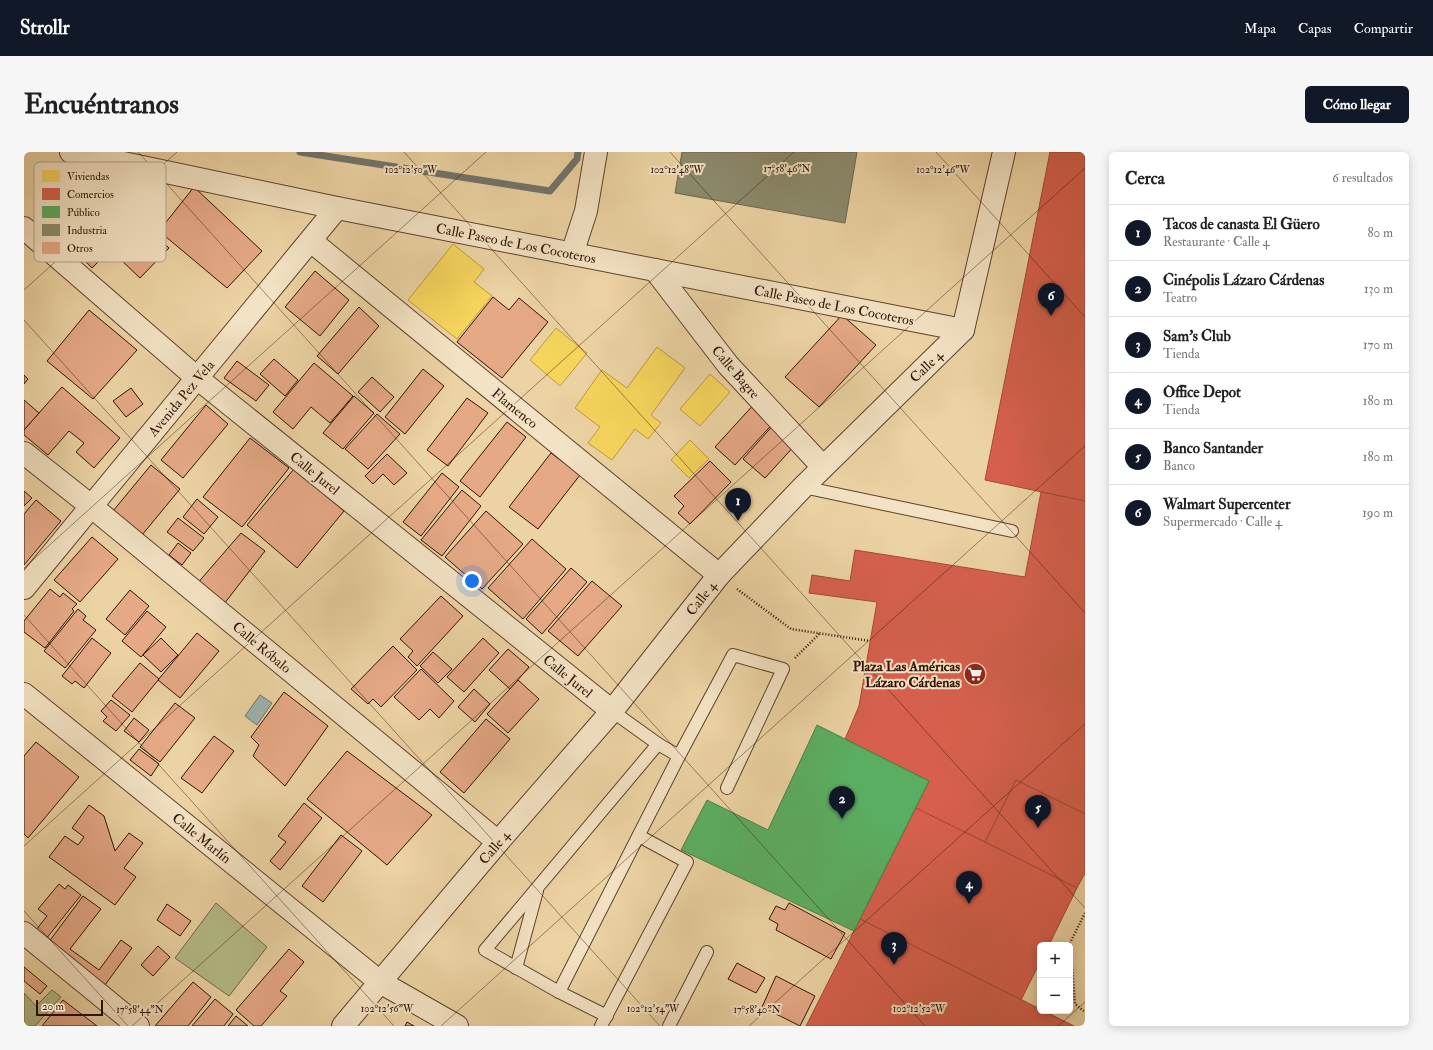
<!DOCTYPE html>
<html lang="es">
<head>
<meta charset="utf-8">
<style>
  body { margin:0; font-family:"IM FELL Double Pica",serif; background:#f6f6f6; color:#202124 }
  .controls { position:absolute; right:12px; bottom:12px; display:grid; overflow:hidden; border-radius:6px; box-shadow:0 2px 10px #0003 }
  .controls button { width:36px; height:36px; display:grid; place-items:center; padding:0; border:0; border-bottom:1px solid #e0e0e0; background:#fff; color:#202124; font:20px sans-serif }
  .scale { position:absolute; left:12px; bottom:10px; width:67px; box-sizing:border-box; padding-left:4px; border:2px solid #311205; border-top:0; font-size:11px; line-height:14px; white-space:nowrap; color:#311205; -webkit-text-stroke:3px #f3e2c3; paint-order:stroke }
  .you { position:absolute; left:448px; top:429px; width:14px; height:14px; margin:-10px; border:3px solid #fff; border-radius:50%; background:#1a73e8; box-shadow:0 0 0 6px #1a73e833 }
  .badge { display:grid; place-items:center; width:26px; height:26px; border-radius:50%; background:#111827; color:#fff; font-size:13px; font-weight:700 }
  .pin { position:absolute; translate:-50% -33px; filter:drop-shadow(0 1px 2px #0008) }
  .pin::after { content:''; position:absolute; top:21px; width:14px; height:12px; background:inherit; clip-path:polygon(0 0,100% 0,50% 100%) }
  .list { margin:0; padding:0; list-style:none }
  h2 { display:flex; justify-content:space-between; align-items:center; height:52px; margin:0; padding:0 16px; font-size:17px }
  h2 small { font-size:13px; font-weight:400; color:#757577 }
  .list li { display:grid; grid-template-columns:26px 1fr auto; gap:12px; align-items:center; box-sizing:border-box; height:56px; padding:0 16px; border-top:1px solid #e0e0e0 }
  .list b { display:block; font-size:15px; white-space:nowrap }
  .list p { margin:0; font-size:13px; white-space:nowrap; color:#757577 }
  .list em { font-size:13px; font-style:normal; color:#757577 }
  .map { position:relative; flex:none; width:1061px; height:874px; overflow:hidden; border-radius:6px }
  header { display:flex; align-items:center; gap:24px; box-sizing:border-box; height:56px; padding:0 20px; background:#111827; color:#fff }
  header strong { font-size:19px }
  nav { display:flex; gap:22px; margin-inline-start:auto; font-size:14px }
  .intro { display:flex; align-items:center; justify-content:space-between; box-sizing:border-box; height:96px; padding:0 24px }
  h1 { margin:0; font-size:28px }
  .button { padding:10px 18px; border-radius:6px; background:#111827; color:#fff; font-size:14px; font-weight:700 }
  main { display:flex; gap:24px; padding:0 24px }
  aside { flex:1; background:#fff; border-radius:6px; box-shadow:0 2px 10px #0003 }
  .map>svg:first-child { display:block }
</style>
</head>
<body>
<header>
<strong>Strollr</strong>
<nav><a>Mapa</a><a>Capas</a><a>Compartir</a></nav>
</header>
<div class="intro"><h1>Encuéntranos</h1><a class="button">Cómo llegar</a></div>
<main>
<div class="map">
<svg width="1061" height="874" viewBox="0 0 1061 874">
  <rect width="100%" height="100%" fill="#ecd3a3"/>
  <filter id="stains"><feTurbulence type="fractalNoise" baseFrequency=".005" numOctaves="4"/><feColorMatrix values="0 0 0 0 .2 0 0 0 0 .09 0 0 0 0 .02 0 0 0 .5 -.17"/></filter>
  <radialGradient id="worn" r=".72"><stop offset=".6" stop-color="#630" stop-opacity="0"/><stop offset="1" stop-color="#630" stop-opacity=".3"/></radialGradient>
  <g fill="#b5bd88" stroke="#736846">
    <path d="M192,751L243,795L205,844L151,806Z"/>
    <path d="M28,838L37,845L11,874H0V841L12,854Z"/>
  </g>
  <path fill="#9db5b1" stroke="#72746c" d="M236,543L248,551L233,573L221,564Z"/>
  <g fill="#f6d55c" stroke="#bb9a42">
    <path d="M429,92L460,117L450,130L468,144L433,187L384,148Z"/>
    <path d="M532,176L563,201L536,234L506,208Z"/>
    <path d="M633,195L661,216L627,263L637,271L624,287L611,277L588,308L564,291L576,275L551,256L578,218L603,236Z"/>
    <path d="M686,222L706,240L676,274L656,257Z"/>
    <path d="M666,288L685,307L665,326L647,308Z"/>
  </g>
  <g fill="#d6604d" stroke="#a44937">
    <path d="M1026,0H1061V349L961,328Z"/>
    <path d="M1017,340L1061,349V662L992,628L961,690L892,656L905,629L821,587L835,554L853,450L785,441L788,423L826,429L831,398L1001,425Z"/>
    <path d="M992,628L1061,662V721L1053,736L961,690Z"/>
    <path d="M892,656L1053,736L1025,793H1016V810L997,848L836,767Z"/>
    <path d="M836,767L1016,857V859H1020L1050,874H782Z"/>
  </g>
  <path fill="#5aae61" stroke="#4e7f45" d="M793,573L905,629L830,779L657,698L683,648L744,678Z"/>
  <path fill="#8c8c6e" stroke="#71674e" d="M658,0H833L821,71L651,41Z"/>
  <g fill="none" stroke-linecap="round" stroke-linejoin="round">
    <path stroke="#72746c" stroke-width="7" d="M276,0L526,39L553,7L554,0"/>
  </g>
  <g fill="#e5a986" stroke="#311205">
    <path d="M61,28L111,74L68,116L22,68Z"/>
    <path d="M170,35L238,99L203,136L135,79Z"/>
    <path d="M124,76L145,96L116,126L95,106Z"/>
    <path d="M291,119L325,148L296,184L261,155Z"/>
    <path d="M469,145L485,158L495,146L524,170L478,226L433,190Z"/>
    <path d="M335,155L355,174L314,222L293,204Z"/>
    <path d="M65,158L113,198L69,247L23,209Z"/>
    <path d="M818,163L852,193L795,255L761,225Z"/>
    <path d="M250,207L274,228L261,244L236,222Z"/>
    <path d="M213,209L245,233L232,249L200,226Z"/>
    <path d="M290,211L329,244L306,271L287,255L269,277L249,260Z"/>
    <path d="M399,217L420,234L381,282L361,265Z"/>
    <path d="M0,223L4,227L0,232Z"/>
    <path d="M348,225L370,245L356,260L334,240Z"/>
    <path d="M38,235L96,286L70,316L52,300L60,291L45,279L24,303L0,283V278Z"/>
    <path d="M107,236L119,252L102,265L89,249Z"/>
    <path d="M330,244L350,261L319,297L299,281Z"/>
    <path d="M443,246L464,261L424,314L403,298Z"/>
    <path d="M0,248L15,261L0,278Z"/>
    <path d="M732,250L752,268L711,313L691,295Z"/>
    <path d="M182,253L204,272L159,326L137,308Z"/>
    <path d="M353,262L376,282L344,317L321,297Z"/>
    <path d="M483,270L502,285L456,345L436,329Z"/>
    <path d="M751,271L773,291L741,326L719,307Z"/>
    <path d="M226,286L265,316L218,375L179,345Z"/>
    <path d="M527,301L556,323L514,377L485,355Z"/>
    <path d="M363,302L383,321L370,333L359,322L349,332L341,324Z"/>
    <path d="M686,309L707,330L666,372L654,361L660,354L650,344Z"/>
    <path d="M127,313L156,337L118,383L89,359Z"/>
    <path d="M270,317L320,359L273,416L223,373Z"/>
    <path d="M418,321L435,335L397,384L379,370Z"/>
    <path d="M438,338L457,354L418,404L397,388Z"/>
    <path d="M0,339L8,346L0,354Z"/>
    <path d="M173,347L194,365L180,382L159,365Z"/>
    <path d="M12,348L37,369L0,413V362Z"/>
    <path d="M462,359L499,392L458,437L421,405Z"/>
    <path d="M154,366L180,386L169,399L143,380Z"/>
    <path d="M217,381L241,399L200,452L172,433Z"/>
    <path d="M68,385L94,407L56,450L30,428Z"/>
    <path d="M508,387L542,417L499,467L464,436Z"/>
    <path d="M154,391L167,401L158,413L145,403Z"/>
    <path d="M547,416L563,430L518,482L502,467Z"/>
    <path d="M568,429L598,454L554,504L524,479Z"/>
    <path d="M26,437L36,445L39,441L53,452L48,457L50,459L21,496L0,480V469Z"/>
    <path d="M106,438L125,454L101,483L82,467Z"/>
    <path d="M417,444L439,464L393,514L384,505L389,499L376,487Z"/>
    <path d="M54,457L62,464L59,468L72,478L41,516L20,499Z"/>
    <path d="M123,459L142,475L117,505L98,489Z"/>
    <path d="M173,481L195,499L156,546L134,528Z"/>
    <path d="M68,486L87,501L60,536L51,529L48,532L38,524Z"/>
    <path d="M137,486L154,503L137,520L119,503Z"/>
    <path d="M459,486L475,501L440,540L423,525Z"/>
    <path d="M369,494L393,518L357,555L349,547L344,552L327,537Z"/>
    <path d="M484,497L505,515L486,537L465,518Z"/>
    <path d="M409,500L428,517L414,531L396,514Z"/>
    <path d="M116,511L135,527L108,560L88,544Z"/>
    <path d="M397,517L430,549L415,566L406,557L395,568L370,545Z"/>
    <path d="M494,528L515,547L484,581L463,562Z"/>
    <path d="M450,537L466,552L451,570L434,555Z"/>
    <path d="M260,540L304,574L261,634L229,604L235,593L227,585Z"/>
    <path d="M87,548L106,563L92,579L79,569L83,565L77,559Z"/>
    <path d="M151,551L171,566L136,610L116,595Z"/>
    <path d="M110,566L125,578L115,590L100,579Z"/>
    <path d="M462,567L486,587L440,641L416,620Z"/>
    <path d="M190,584L210,599L178,641L157,626Z"/>
    <path d="M12,590L55,625L4,686L0,682V604Z"/>
    <path d="M115,597L135,612L127,624L106,608Z"/>
    <path d="M323,599L408,663L363,713L283,647Z"/>
    <path d="M280,651L298,666L256,718L246,709L262,690L254,684Z"/>
    <path d="M65,653L80,664L91,699L105,681L119,691L100,716L112,725L91,753L25,705L41,684L54,693L60,685L48,676Z"/>
    <path d="M317,683L338,699L299,750L278,734Z"/>
    <path d="M35,732L41,737L44,733L57,743L22,787L12,778L23,764L14,757Z"/>
    <path d="M59,744L77,757L46,797L75,818L97,788L108,796L81,833L24,791Z"/>
    <path d="M765,751L821,781L807,807L752,778L754,772L745,767L752,754L761,758Z"/>
    <path d="M143,752L167,769L156,784L133,768Z"/>
    <path d="M134,794L146,805L129,824L117,813Z"/>
    <path d="M265,797L280,810L256,839L263,844L237,874H230L212,858Z"/>
    <path d="M713,811L741,826L732,841L704,827Z"/>
    <path d="M0,815L23,834L16,842L0,829Z"/>
    <path d="M752,824L791,844L776,874L738,855Z"/>
    <path d="M169,830L187,845L164,874H131Z"/>
    <path d="M191,847L209,862L200,874H168Z"/>
    <path d="M39,848L73,874H18Z"/>
    <path d="M212,864L224,874H204Z"/>
    <path d="M383,870L390,874H381Z"/>
  </g>
  <g fill="none" stroke-linecap="round" stroke-linejoin="round">
    <g stroke="#60422c" stroke-width="14">
      <g id="lane">
        <path d="M779,335L988,379"/>
        <path d="M588,559L634,592"/>
        <path d="M492,816L513,739"/>
        <path d="M535,840L655,604L709,503L759,517L703,636"/>
        <path d="M583,864L535,840L461,798L634,592L655,604"/>
        <path d="M577,874L663,710L615,684"/>
        <path d="M645,874L683,800"/>
      </g>
    </g>
    <g stroke="#60422c" stroke-width="24">
      <g id="street">
        <path d="M47,0L313,56L939,178"/>
        <path d="M0,76L173,226L588,559"/>
        <path d="M287,89L695,423"/>
        <path d="M548,102L562,59L572,0"/>
        <path d="M631,118L704,213L799,315"/>
        <path d="M0,301L67,354L474,690"/>
        <path d="M0,436L313,56"/>
        <path d="M0,542L356,830L433,874"/>
        <path d="M0,781L114,874"/>
        <path d="M319,874L474,690L588,559L695,423L779,335L939,178L980,0"/>
      </g>
    </g>
    <g stroke="#311205" stroke-width="2.5" stroke-dasharray="1 2" stroke-linecap="butt">
      <path d="M713,437L767,477L846,489"/>
      <path d="M771,506L796,481"/>
      <path d="M1061,761L1046,791L1051,852L1061,860"/>
    </g>
    <use href="#lane" stroke="#f3e2c3" stroke-width="12"/>
    <use href="#street" stroke="#f3e2c3" stroke-width="22"/>
  </g>
  <path fill="none" stroke="#311205" stroke-width="1" stroke-opacity="0.45" d="M114,0L901,874M380,0L1061,756M646,0L1061,461M912,0L1061,165M0,138L153,0M0,168L636,874M0,416L462,0M0,463L370,874M0,694L770,0M0,759L104,874M108,874L1061,16M417,874L1061,294M725,874L1061,572M1034,874L1061,850"/>
  <defs>
    <g id="supermarket-disc" transform="scale(1.15)"><circle r="9.5" fill="#8f2418" stroke="#f3e2c3"/><path d="M-6-5.5h2.5l.6 2H6L4.5 2H-2.5L-4.4-4H-6ZM-1.5 3.2a1.3 1.3 0 1 0 .1 0ZM3 3.2a1.3 1.3 0 1 0 .1 0Z" fill="#fff"/></g>
  </defs>
  <g fill-rule="evenodd">
    <use href="#supermarket-disc" x="951" y="522"/>
  </g>
  <g text-anchor="middle" stroke-width="4" stroke-linejoin="round" paint-order="stroke">
    <g font-size="14" fill="#311205" stroke="#f3e2c3">
      <text transform="translate(492 91) rotate(11)" y="5">Calle Paseo de Los Cocoteros</text>
      <text transform="translate(810 153) rotate(11)" y="5">Calle Paseo de Los Cocoteros</text>
      <text transform="translate(902 214) rotate(-44)" y="5">Calle 4</text>
      <text transform="translate(712 220) rotate(49)" y="5">Calle Bagre</text>
      <text transform="translate(157 246) rotate(-50)" y="5">Avenida Pez Vela</text>
      <text transform="translate(491 256) rotate(39)" y="5">Flamenco</text>
      <text transform="translate(291 321) rotate(39)" y="5">Calle Jurel</text>
      <text transform="translate(677 446) rotate(-52)" y="5">Calle 4</text>
      <text transform="translate(238 495) rotate(40)" y="5">Calle Róbalo</text>
      <text transform="translate(544 524) rotate(39)" y="5">Calle Jurel</text>
      <text transform="translate(178 686) rotate(39)" y="5">Calle Marlín</text>
      <text transform="translate(470 695) rotate(-50)" y="5">Calle 4</text>
    </g>
    <g font-size="14" font-weight="bold" fill="#311205" stroke="#f3e2c3" text-anchor="end">
      <text x="936" y="519">Plaza Las Américas<tspan x="936" dy="16">Lázaro Cárdenas</tspan></text>
    </g>
  </g>
  <rect x="10" y="10" width="132" height="100" rx="6" fill="#f3e2c3" stroke="#b9a48a" stroke-width="1"/>
  <rect x="18" y="18" width="18" height="12" fill="#f6d55c"/>
  <rect x="18" y="36" width="18" height="12" fill="#d6604d"/>
  <rect x="18" y="54" width="18" height="12" fill="#5aae61"/>
  <rect x="18" y="72" width="18" height="12" fill="#8c8c6e"/>
  <rect x="18" y="90" width="18" height="12" fill="#e5a986"/>
  <g font-size="11" fill="#311205">
    <text x="43" y="28">Viviendas</text>
    <text x="43" y="46">Comercios</text>
    <text x="43" y="64">Público</text>
    <text x="43" y="82">Industria</text>
    <text x="43" y="100">Otros</text>
  </g>
  <g font-size="10" text-anchor="middle" fill="#311205" stroke="#f3e2c3" stroke-width="4" stroke-linejoin="round" paint-order="stroke">
    <text x="763" y="20">17°58'46"N</text>
    <text x="387" y="21">102°12'50"W</text>
    <text x="919" y="21">102°12'46"W</text>
    <text x="653" y="21">102°12'48"W</text>
    <text x="363" y="860">102°12'56"W</text>
    <text x="629" y="860">102°12'54"W</text>
    <text x="895" y="860">102°12'52"W</text>
    <text x="116" y="861">17°58'44"N</text>
    <text x="733" y="861">17°58'40"N</text>
  </g>
  <rect width="100%" height="100%" filter="url(#stains)"/>
  <rect width="100%" height="100%" fill="url(#worn)"/>
</svg>
<div class="controls">
<button>+</button>
<button>−</button>
</div>
<div class="scale">20 m</div>
<div class="you"></div>
<div class="pin badge" style="left:714px;top:369px">1</div>
<div class="pin badge" style="left:818px;top:667px">2</div>
<div class="pin badge" style="left:870px;top:813px">3</div>
<div class="pin badge" style="left:945px;top:752px">4</div>
<div class="pin badge" style="left:1014px;top:676px">5</div>
<div class="pin badge" style="left:1027px;top:164px">6</div>
</div>
<aside>
<h2>Cerca<small>6 resultados</small></h2>
<ul class="list">
<li><span class="badge">1</span><div><b>Tacos de canasta El Güero</b><p>Restaurante · Calle 4</p></div><em>80 m</em></li>
<li><span class="badge">2</span><div><b>Cinépolis Lázaro Cárdenas</b><p>Teatro</p></div><em>130 m</em></li>
<li><span class="badge">3</span><div><b>Sam's Club</b><p>Tienda</p></div><em>170 m</em></li>
<li><span class="badge">4</span><div><b>Office Depot</b><p>Tienda</p></div><em>180 m</em></li>
<li><span class="badge">5</span><div><b>Banco Santander</b><p>Banco</p></div><em>180 m</em></li>
<li><span class="badge">6</span><div><b>Walmart Supercenter</b><p>Supermercado · Calle 4</p></div><em>190 m</em></li>
</ul>
</aside>
</main>
</body>
</html>
